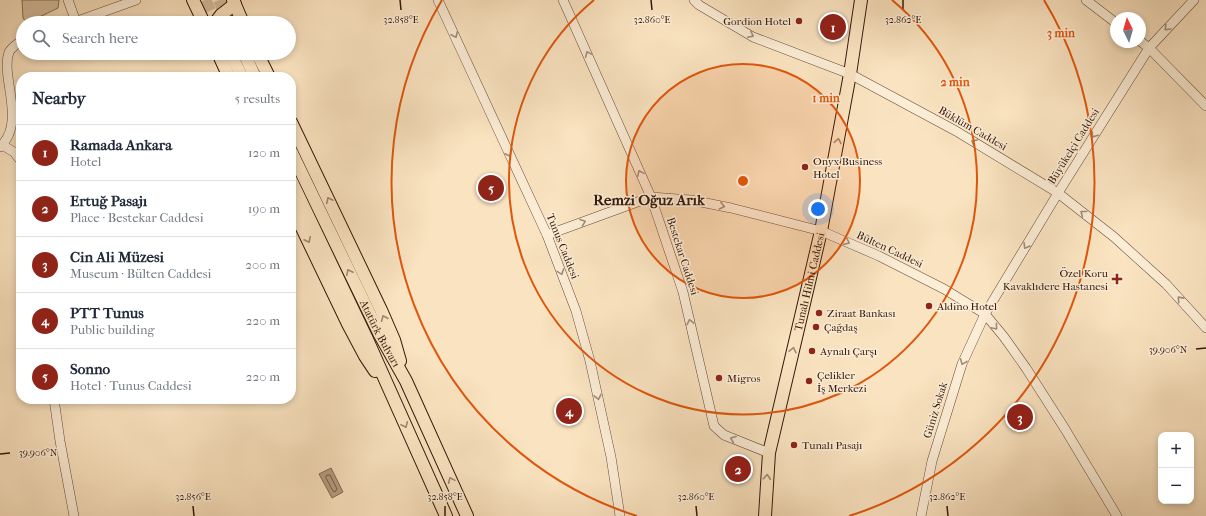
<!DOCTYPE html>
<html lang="en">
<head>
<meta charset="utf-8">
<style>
  body { margin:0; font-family:"IM FELL French Canon",serif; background:#f2f2f3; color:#1f2937 }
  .controls { position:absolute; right:12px; bottom:12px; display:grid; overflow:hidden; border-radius:8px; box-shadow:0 2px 6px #0003 }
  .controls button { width:36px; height:36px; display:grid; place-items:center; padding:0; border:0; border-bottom:1px solid #e0e1e3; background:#fff; color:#1f2937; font:20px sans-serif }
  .compass { position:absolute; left:1110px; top:12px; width:36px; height:36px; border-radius:50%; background:#fff; box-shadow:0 2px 6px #0003; rotate:355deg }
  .you { position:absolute; left:818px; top:209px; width:14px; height:14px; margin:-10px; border:3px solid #fff; border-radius:50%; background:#1a73e8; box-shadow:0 0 0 6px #1a73e833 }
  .badge { display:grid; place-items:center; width:26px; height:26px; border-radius:50%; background:#8f2418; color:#fff; font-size:13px; font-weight:700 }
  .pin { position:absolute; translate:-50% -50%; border:2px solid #fff; box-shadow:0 1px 4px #0006 }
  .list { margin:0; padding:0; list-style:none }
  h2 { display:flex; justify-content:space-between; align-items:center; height:52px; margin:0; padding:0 16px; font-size:17px }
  h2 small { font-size:13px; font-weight:400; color:#747a83 }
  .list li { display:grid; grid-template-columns:26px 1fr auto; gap:12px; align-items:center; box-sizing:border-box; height:56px; padding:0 16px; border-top:1px solid #e0e1e3 }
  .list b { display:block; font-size:15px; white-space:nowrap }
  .list p { margin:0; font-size:13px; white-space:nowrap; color:#747a83 }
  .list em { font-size:13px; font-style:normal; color:#747a83 }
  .icon { flex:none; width:22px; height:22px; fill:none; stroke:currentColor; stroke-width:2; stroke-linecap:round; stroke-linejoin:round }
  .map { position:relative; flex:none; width:1206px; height:516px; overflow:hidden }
  .search { position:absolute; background:#fff; box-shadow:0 2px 6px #0003; left:16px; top:16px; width:280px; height:44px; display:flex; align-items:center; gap:10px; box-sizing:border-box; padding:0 14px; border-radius:22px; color:#747a83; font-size:15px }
  .panel { position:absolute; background:#fff; box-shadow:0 2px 6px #0003; left:16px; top:72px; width:280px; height:332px; border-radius:16px }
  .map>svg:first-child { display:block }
</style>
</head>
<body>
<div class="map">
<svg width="1206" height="516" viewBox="0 0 1206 516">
  <rect width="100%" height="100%" fill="#fae3c0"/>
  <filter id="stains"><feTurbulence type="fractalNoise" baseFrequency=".005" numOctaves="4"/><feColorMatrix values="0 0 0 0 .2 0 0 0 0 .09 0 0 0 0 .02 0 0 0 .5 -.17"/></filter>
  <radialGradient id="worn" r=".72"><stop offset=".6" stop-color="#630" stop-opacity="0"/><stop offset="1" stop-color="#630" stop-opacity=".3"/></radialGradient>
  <path fill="#d8c0a1" stroke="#866c56" d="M22,0H59L58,8L27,23L23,18Z"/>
  <path fill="#b79e82" stroke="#836852" d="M331,468L343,492L332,498L319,474Z"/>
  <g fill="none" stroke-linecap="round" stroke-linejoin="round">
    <path stroke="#765a46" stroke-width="1" d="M327,475H330L337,489L335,492L333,491L326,478Z"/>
    <g stroke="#d2ba9c" stroke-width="12" stroke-dasharray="12 6" stroke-linecap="butt">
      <path d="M205,0L216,23"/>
      <path d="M219,0L229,23"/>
    </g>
    <g stroke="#664a38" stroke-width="10">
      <g id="minor">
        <path d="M68,0L76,22"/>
        <path d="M438,0L547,235L576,311L590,361L611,457L620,516"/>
        <path d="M563,0L651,197L683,292L714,426L724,435L769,453"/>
        <path d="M694,0L699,5L753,37L850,74L956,131L1058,193L1114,237L1166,284L1206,328"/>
        <path d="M1086,0L1116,23"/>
        <path d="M72,23L136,0"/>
        <path d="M1140,41L1149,48L1206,106"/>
        <path d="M2,145L14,152L21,161"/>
        <path d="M0,147C27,122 0,77 9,52C12,47 18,43 23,40"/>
        <path d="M547,235L651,197L691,200L731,208L821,231L879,256L944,289L985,314L1004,337L1026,368L1065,429L1117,516"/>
        <path d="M54,399L60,441L74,516"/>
        <path d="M921,516L932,461L962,364L985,314L1058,193L1149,48L1194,0"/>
      </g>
    </g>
    <g stroke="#34170a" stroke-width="14">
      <g id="major">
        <path d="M193,0L204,23"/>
        <path d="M233,0L243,23"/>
        <path d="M215,23L221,15L235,4"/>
        <path d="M218,53L229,77"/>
        <path d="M244,53L255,77"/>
        <path d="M257,53L269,77"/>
        <path d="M231,54L242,77"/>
        <path d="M291,122L381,310L394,340L400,361"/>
        <path id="s1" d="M291,151L379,333L406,381L467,516"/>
        <path d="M291,180L366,337L446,516"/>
        <path d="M291,205L348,324L365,356L375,371"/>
        <path id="s2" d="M765,516L769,453L821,231L850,74L861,0"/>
      </g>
    </g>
    <use href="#minor" stroke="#fcedd6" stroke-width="9"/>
    <use href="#major" stroke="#fae3c0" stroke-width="12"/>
  </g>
  <defs><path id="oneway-chevron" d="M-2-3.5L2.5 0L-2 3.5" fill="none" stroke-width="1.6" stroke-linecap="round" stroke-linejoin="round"/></defs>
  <g stroke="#a28d7a">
    <use href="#oneway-chevron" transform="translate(1167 28) rotate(133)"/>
    <use href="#oneway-chevron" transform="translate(455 35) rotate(65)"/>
    <use href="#oneway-chevron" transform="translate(751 35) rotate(26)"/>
    <use href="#oneway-chevron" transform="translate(588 54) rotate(-114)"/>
    <use href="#oneway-chevron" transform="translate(1094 135) rotate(122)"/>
    <use href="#oneway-chevron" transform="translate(974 142) rotate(-149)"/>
    <use href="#oneway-chevron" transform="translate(509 154) rotate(65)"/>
    <use href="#oneway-chevron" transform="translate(640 173) rotate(-114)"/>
    <use href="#oneway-chevron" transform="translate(722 206) rotate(12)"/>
    <use href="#oneway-chevron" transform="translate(1083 213) rotate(-142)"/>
    <use href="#oneway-chevron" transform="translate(583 222) rotate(-20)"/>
    <use href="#oneway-chevron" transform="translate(847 242) rotate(24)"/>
    <use href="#oneway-chevron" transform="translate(1026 246) rotate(121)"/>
    <use href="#oneway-chevron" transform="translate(561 272) rotate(70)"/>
    <use href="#oneway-chevron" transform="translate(1180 299) rotate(-132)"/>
    <use href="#oneway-chevron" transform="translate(690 322) rotate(-103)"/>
    <use href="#oneway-chevron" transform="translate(995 327) rotate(50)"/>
    <use href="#oneway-chevron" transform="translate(963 362) rotate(112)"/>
    <use href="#oneway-chevron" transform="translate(598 397) rotate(78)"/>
    <use href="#oneway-chevron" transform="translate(733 439) rotate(-159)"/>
  </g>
  <g stroke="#a1876e">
    <use href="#oneway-chevron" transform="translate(838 141) rotate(-79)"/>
    <use href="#oneway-chevron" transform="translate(329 200) rotate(-116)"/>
    <use href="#oneway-chevron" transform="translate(308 240) rotate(64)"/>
    <use href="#oneway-chevron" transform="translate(349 272) rotate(-116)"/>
    <use href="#oneway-chevron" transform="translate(384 318) rotate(-113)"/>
    <use href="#oneway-chevron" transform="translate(793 350) rotate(-77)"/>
    <use href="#oneway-chevron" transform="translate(405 425) rotate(65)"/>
    <use href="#oneway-chevron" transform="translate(767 477) rotate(-86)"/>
    <use href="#oneway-chevron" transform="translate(451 480) rotate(-114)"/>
  </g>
  <path fill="none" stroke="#34170a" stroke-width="1.5" d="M400,0L401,10M651,0L652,10M903,0V10M1196,349L1206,348M0,454L10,453M193,506L194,516M445,506V516M696,506L697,516M947,506L948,516"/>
  <circle cx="743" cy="181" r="117" fill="#df560c" fill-opacity=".12"/>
  <g fill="none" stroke="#df560c" stroke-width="2">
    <circle cx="743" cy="181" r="117"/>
    <path d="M892 0A234 234 0 1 1 594 0"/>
    <path d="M637 516A351 351 0 0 1 442 0M1044 0A351 351 0 0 1 849 516"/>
  </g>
  <g fill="#8f2418" stroke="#fcedd6" stroke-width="1.5">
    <circle cx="799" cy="21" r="4"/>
    <circle cx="805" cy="167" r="4"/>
    <path d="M1115 273h4v4h4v4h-4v4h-4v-4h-4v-4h4z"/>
    <circle cx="929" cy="306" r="4"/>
    <circle cx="819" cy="313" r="4"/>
    <circle cx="816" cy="327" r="4"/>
    <circle cx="812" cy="351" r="4"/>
    <circle cx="719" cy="378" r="4"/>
    <circle cx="809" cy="381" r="4"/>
    <circle cx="794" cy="445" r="4"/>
  </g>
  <g text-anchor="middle" stroke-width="3" stroke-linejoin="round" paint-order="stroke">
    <g font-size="11" fill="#34170a" stroke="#fcedd6" text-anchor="start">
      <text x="791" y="25" text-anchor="end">Gordion Hotel</text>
      <text x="813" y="165">Onyx Business<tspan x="813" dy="13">Hotel</tspan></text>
      <text x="1108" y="277" text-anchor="end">Özel Koru<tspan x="1108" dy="13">Kavaklıdere Hastanesi</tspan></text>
      <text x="937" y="310">Aldino Hotel</text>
      <text x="827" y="317">Ziraat Bankası</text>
      <text x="824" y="331">Çağdaş</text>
      <text x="820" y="355">Aynalı Çarşı</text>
      <text x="817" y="379">Çelikler<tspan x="817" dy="13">İş Merkezi</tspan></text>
      <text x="727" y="382">Migros</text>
      <text x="802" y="449">Tunalı Pasajı</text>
    </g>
    <g font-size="11" fill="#34170a" stroke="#fcedd6">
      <text transform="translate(973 128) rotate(30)" y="4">Büklüm Caddesi</text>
      <text transform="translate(1073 146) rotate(-58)" y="4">Büyükelçi Caddesi</text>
      <text transform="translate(563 246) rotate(68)" y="4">Tunus Caddesi</text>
      <text transform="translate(890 249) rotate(25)" y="4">Bülten Caddesi</text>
      <text transform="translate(683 256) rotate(72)" y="4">Bestekar Caddesi</text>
      <text dy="4" stroke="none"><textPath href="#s2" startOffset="239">Tunalı Hilmi Caddesi</textPath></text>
      <text dy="4" stroke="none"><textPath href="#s1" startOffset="203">Atatürk Bulvarı</textPath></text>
      <text transform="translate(935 410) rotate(-73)" y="4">Güniz Sokak</text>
    </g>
    <g font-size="15" font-weight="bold" fill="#34170a" stroke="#fcedd6">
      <text x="649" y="205">Remzi Oğuz Arık</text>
    </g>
  </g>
  <g font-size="10" text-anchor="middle" fill="#34170a" stroke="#fcedd6" stroke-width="3" stroke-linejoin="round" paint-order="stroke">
    <text x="401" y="23">32.858°E</text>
    <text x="652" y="23">32.860°E</text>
    <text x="903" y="23">32.862°E</text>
    <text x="1168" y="353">39.906°N</text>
    <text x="38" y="456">39.906°N</text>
    <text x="193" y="500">32.856°E</text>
    <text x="445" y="500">32.858°E</text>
    <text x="696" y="500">32.860°E</text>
    <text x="947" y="500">32.862°E</text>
  </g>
  <circle cx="743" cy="181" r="6" fill="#df560c" stroke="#fcedd6" stroke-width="2"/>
  <g font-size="12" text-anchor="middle" font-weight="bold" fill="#df560c" stroke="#fcedd6" stroke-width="3" stroke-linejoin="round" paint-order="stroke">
    <text x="1061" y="37">3 min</text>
    <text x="955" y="86">2 min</text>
    <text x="826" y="102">1 min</text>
  </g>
  <rect width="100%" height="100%" filter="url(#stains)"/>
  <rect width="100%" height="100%" fill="url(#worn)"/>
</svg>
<div class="controls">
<button>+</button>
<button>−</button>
</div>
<svg class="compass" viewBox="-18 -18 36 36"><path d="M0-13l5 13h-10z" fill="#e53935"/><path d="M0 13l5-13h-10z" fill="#747a83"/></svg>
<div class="you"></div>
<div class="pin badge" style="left:833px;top:27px">1</div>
<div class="pin badge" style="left:738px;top:469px">2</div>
<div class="pin badge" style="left:1020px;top:417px">3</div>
<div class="pin badge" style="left:569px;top:411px">4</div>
<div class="pin badge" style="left:491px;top:188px">5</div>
<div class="search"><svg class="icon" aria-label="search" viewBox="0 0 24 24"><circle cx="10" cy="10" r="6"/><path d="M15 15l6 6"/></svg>Search here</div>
<section class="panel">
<h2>Nearby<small>5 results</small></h2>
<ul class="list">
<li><span class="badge">1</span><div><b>Ramada Ankara</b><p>Hotel</p></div><em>120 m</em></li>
<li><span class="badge">2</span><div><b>Ertuğ Pasajı</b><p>Place · Bestekar Caddesi</p></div><em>190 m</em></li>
<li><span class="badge">3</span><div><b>Cin Ali Müzesi</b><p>Museum · Bülten Caddesi</p></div><em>200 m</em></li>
<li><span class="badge">4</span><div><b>PTT Tunus</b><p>Public building</p></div><em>220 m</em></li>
<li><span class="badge">5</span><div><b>Sonno</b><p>Hotel · Tunus Caddesi</p></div><em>220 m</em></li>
</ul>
</section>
</div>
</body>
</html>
